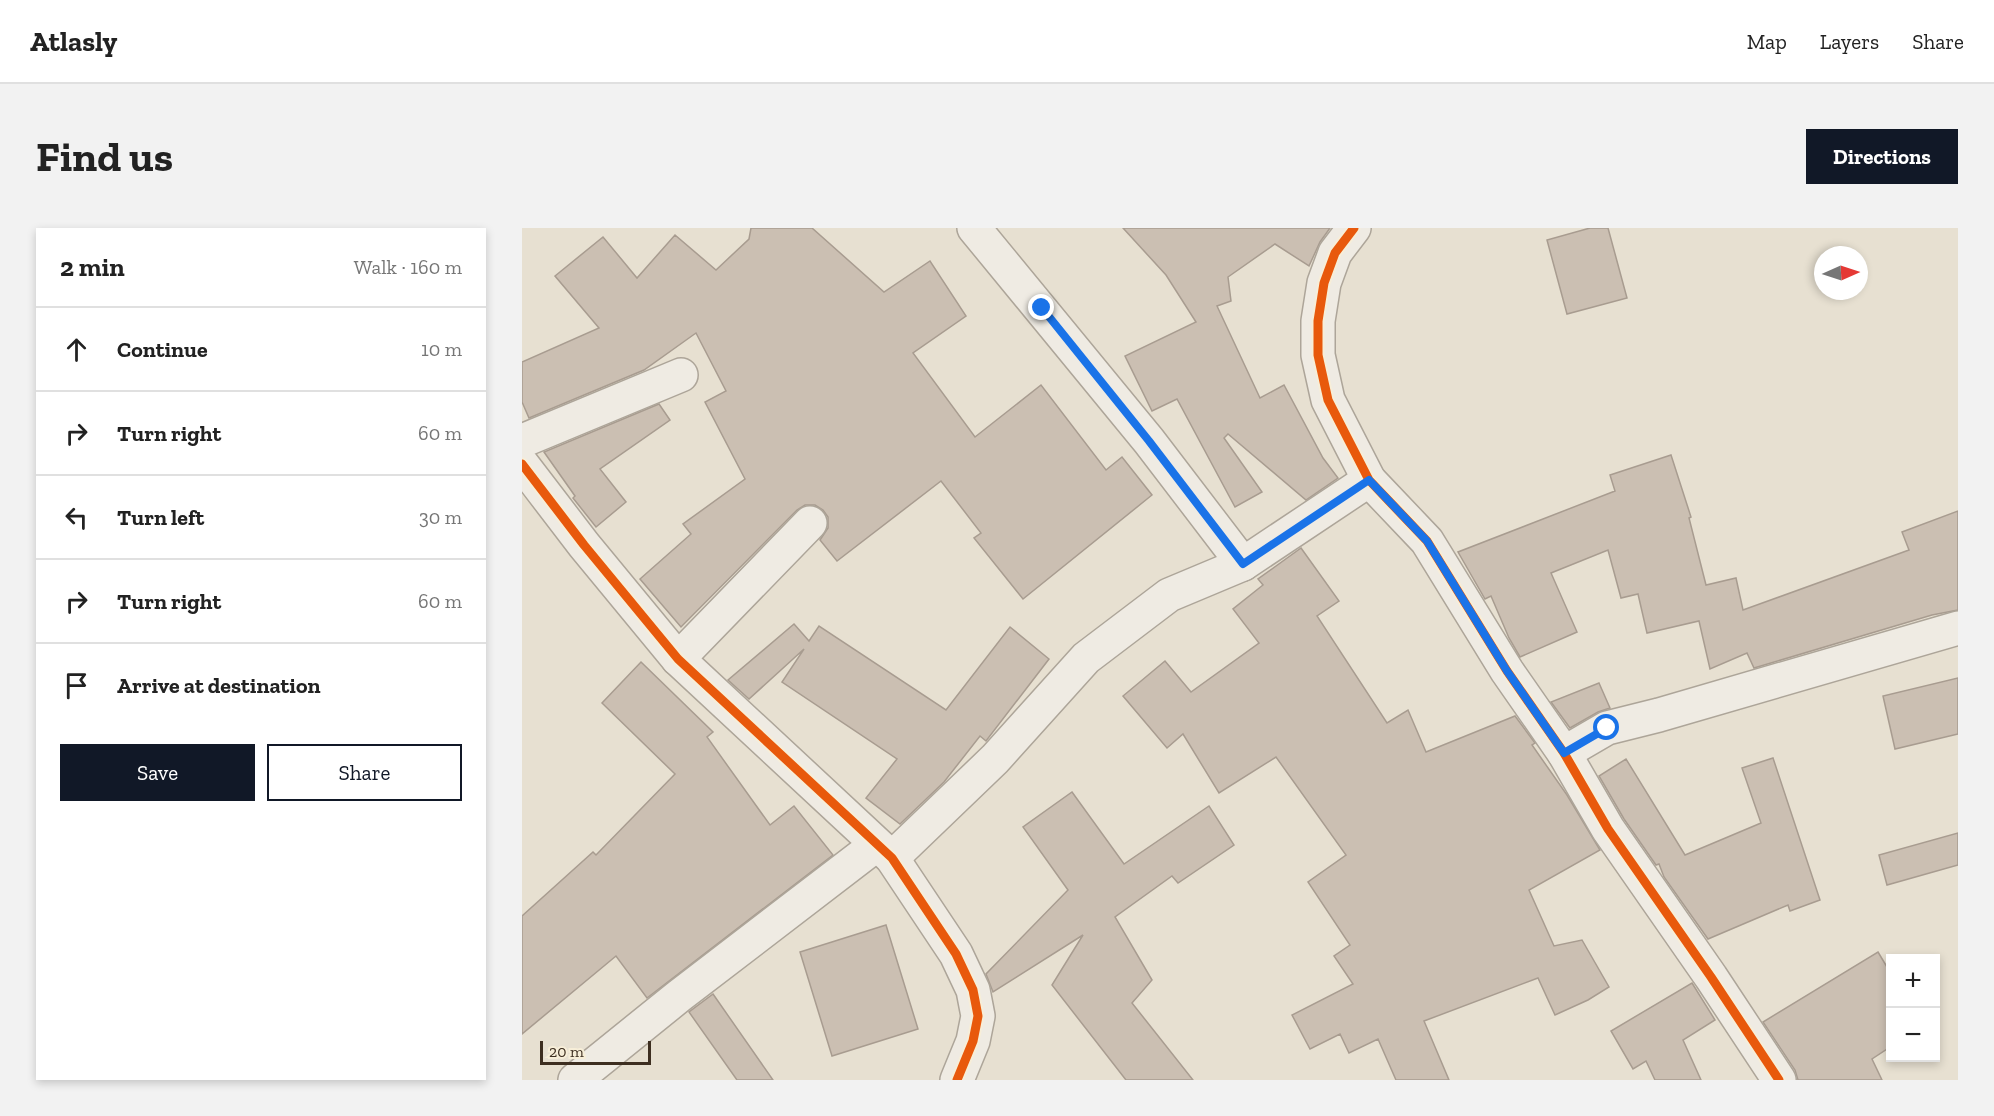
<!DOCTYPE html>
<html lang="en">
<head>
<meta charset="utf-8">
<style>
  body { margin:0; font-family:"Zilla Slab",serif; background:#f2f2f2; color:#222 }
  .controls { position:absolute; right:18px; bottom:18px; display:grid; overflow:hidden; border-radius:0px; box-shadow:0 3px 9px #0003 }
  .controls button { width:54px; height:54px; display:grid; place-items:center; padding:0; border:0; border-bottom:2px solid #e0e0e0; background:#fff; color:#222; font:30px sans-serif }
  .compass { position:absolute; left:1292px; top:18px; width:54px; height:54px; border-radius:50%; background:#fff; box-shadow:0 3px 9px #0003; rotate:87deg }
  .scale { position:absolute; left:18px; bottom:15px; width:111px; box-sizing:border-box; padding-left:6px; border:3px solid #3d2e20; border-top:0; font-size:16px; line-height:21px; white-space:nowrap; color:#3d2e20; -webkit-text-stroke:4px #f7eed8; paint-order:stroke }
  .stop { position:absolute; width:18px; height:18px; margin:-14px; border:4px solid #1a73e8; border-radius:50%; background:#fff }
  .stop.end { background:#1a73e8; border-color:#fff; box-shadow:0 2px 6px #0008 }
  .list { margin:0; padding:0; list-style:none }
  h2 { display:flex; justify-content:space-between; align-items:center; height:78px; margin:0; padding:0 24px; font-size:26px }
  h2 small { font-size:20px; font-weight:400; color:#767676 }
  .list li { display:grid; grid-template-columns:39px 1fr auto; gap:18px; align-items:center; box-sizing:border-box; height:84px; padding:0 24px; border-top:2px solid #e0e0e0 }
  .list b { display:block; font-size:22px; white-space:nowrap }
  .list em { font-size:20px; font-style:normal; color:#767676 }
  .actions { display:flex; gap:12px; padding:18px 24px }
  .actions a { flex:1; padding:14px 0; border:2px solid #111827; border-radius:0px; text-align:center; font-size:21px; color:#111827 }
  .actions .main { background:#111827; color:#fff }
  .icon { flex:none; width:33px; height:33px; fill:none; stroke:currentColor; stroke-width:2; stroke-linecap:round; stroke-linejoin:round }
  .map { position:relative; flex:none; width:1436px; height:852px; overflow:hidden; border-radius:0px }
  header { display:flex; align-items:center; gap:36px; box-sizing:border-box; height:84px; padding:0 30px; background:#fff; border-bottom:2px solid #e0e0e0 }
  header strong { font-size:28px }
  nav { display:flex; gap:33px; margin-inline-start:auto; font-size:21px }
  .intro { display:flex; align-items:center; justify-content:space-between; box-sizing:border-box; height:144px; padding:0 36px }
  h1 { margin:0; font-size:42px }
  .button { padding:15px 27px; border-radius:0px; background:#111827; color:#fff; font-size:21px; font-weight:700 }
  main { display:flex; gap:36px; padding:0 36px }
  aside { flex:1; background:#fff; border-radius:0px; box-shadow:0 3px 9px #0003 }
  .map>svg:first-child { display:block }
</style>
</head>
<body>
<header>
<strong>Atlasly</strong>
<nav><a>Map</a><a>Layers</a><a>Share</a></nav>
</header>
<div class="intro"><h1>Find us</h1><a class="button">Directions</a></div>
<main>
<aside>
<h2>2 min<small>Walk · 160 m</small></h2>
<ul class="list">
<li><svg class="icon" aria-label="ahead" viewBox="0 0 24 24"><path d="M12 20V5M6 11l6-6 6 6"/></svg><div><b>Continue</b></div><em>10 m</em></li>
<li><svg class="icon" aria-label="right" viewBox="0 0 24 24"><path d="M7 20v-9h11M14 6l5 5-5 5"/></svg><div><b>Turn right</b></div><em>60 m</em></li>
<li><svg class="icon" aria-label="left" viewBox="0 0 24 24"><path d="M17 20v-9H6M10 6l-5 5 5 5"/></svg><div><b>Turn left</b></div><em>30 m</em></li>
<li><svg class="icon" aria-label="right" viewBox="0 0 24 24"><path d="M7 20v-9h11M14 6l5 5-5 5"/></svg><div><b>Turn right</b></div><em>60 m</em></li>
<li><svg class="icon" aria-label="arrive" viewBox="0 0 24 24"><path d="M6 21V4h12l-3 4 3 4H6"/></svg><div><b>Arrive at destination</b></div></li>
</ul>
<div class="actions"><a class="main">Save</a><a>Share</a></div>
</aside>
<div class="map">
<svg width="1436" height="852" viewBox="0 0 1436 852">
  <rect width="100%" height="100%" fill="#e7e0d1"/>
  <g fill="#cbbfb2" stroke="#a89c90" stroke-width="1.5">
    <path d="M229,0H290L362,64L408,33L444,88L391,125L453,209L519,157L584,242L600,229L630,267L501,371L452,310L459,305L419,253L315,333L298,312L306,300V289L301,282L293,277H283L275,282L159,399L118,351L169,306L161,296L223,251L183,174L204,163L174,105L122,142L7,190L0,174V134L77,100L33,48L81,9L115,50L153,7L194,42L227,11Z"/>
    <path d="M601,0H808L798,14L787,38L753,16L706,49L709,73L695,78L738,170L762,157L801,230L816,250L784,272L706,206L702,210L740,264L713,279L655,171L630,183L603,128L674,94L644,47Z"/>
    <path d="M1068,0H1086L1105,70L1045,86L1025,12Z"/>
    <path d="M137,176L148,192L78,241L104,274L74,299L51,270L53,268L22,224Z"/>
    <path d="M1149,227L1169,289L1167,290L1184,357L1214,350L1221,382L1387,322L1380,304L1436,283V382L1410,387L1232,440L1225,425L1188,441L1177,393L1125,405L1116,366L1099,370L1086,322L1029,345L1055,404L998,429L987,410L969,368L963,371L936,324L1093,263L1088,247Z"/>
    <path d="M779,320L817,373L795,388L865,495L886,482L904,524L993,488L1013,515L1010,517L1045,567L1078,622L1007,662L1032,718L1060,712L1087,759L1066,772L1033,787L1016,750L902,793L927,852H874L856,811L827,825L818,806L788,821L770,787L831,756L812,728L828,717L786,654L824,627L754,529L697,565L661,506L645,520L601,468L643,433L669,464L737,415L711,381L741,357L736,351Z"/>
    <path d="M272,396L287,413L297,398L424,482L488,399L527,431L464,513L458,508L422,554L378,596L344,570L375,531L260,454L282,421L227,471L206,452Z"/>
    <path d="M119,434L191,504L185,509L248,597L272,578L311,627L125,770L94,728L0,806V688L71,624L74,627L153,546L80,475Z"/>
    <path d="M1436,450V506L1373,521L1361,468Z"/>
    <path d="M1077,455L1088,480L1076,484L1048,500L1029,474Z"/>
    <path d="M1251,530L1298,672L1268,683L1266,677L1186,711L1142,649L1137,636L1134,637L1102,591L1077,548L1104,531L1163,627L1239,595L1220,540Z"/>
    <path d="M550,564L602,636L687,578L712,617L656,655L650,648L593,689L630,752L610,775L671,852H604L530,757L561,707L471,764L464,746L546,662L501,599Z"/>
    <path d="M1436,605V637L1365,657L1357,627Z"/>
    <path d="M364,697L396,801L310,828L278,724Z"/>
    <path d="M1356,724L1368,744V819L1350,831L1360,852H1276L1273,842L1241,794Z"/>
    <path d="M1170,755L1193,792L1161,812L1179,852H1133L1124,833L1111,841L1089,803Z"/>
    <path d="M191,766L251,852H215L167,784Z"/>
  </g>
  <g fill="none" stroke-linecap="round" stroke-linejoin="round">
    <g stroke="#ada599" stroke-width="36">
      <g id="minor">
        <path d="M452,0L627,213L721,336"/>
        <path d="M832,0L813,25L802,55L796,93V127L806,172L847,252L905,313L985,443L1042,525L1086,601L1189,749L1257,852"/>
        <path d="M0,213L159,147"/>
        <path d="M0,236L62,317L156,431L370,630L434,726L451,762L456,788L451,813L435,852"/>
        <path d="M156,431L288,295"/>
        <path d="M1042,525L1085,500L1137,487L1436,400"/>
        <path d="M370,630L473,531L564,430L647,367L721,336L847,252"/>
        <path d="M53,852L157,768L354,617"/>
      </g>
    </g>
    <use href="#minor" stroke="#efebe3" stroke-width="33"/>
    <g stroke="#f7eed8" stroke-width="13">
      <g id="cycleway">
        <path d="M832,0L813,25L802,55L796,93V127L806,172L847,252L905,313L985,443L1042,525L1086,601L1189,749L1257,852"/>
        <path d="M0,236L62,317L156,431L370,630L434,726L451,762L456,788L451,813L435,852"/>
      </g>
    </g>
    <use href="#cycleway" stroke="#e8590c" stroke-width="9"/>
  </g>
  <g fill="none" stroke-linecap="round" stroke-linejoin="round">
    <path stroke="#1a73e8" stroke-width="8" d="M520,80L627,213L721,336L847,252L905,313L985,443L1042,525L1085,500"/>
  </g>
</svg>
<div class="controls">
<button>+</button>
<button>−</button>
</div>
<svg class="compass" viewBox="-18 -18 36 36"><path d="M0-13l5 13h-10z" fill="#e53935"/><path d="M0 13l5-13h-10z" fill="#767676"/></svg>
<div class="scale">20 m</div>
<div class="stop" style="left:1085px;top:500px"></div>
<div class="stop end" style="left:520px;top:80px"></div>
</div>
</main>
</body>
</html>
